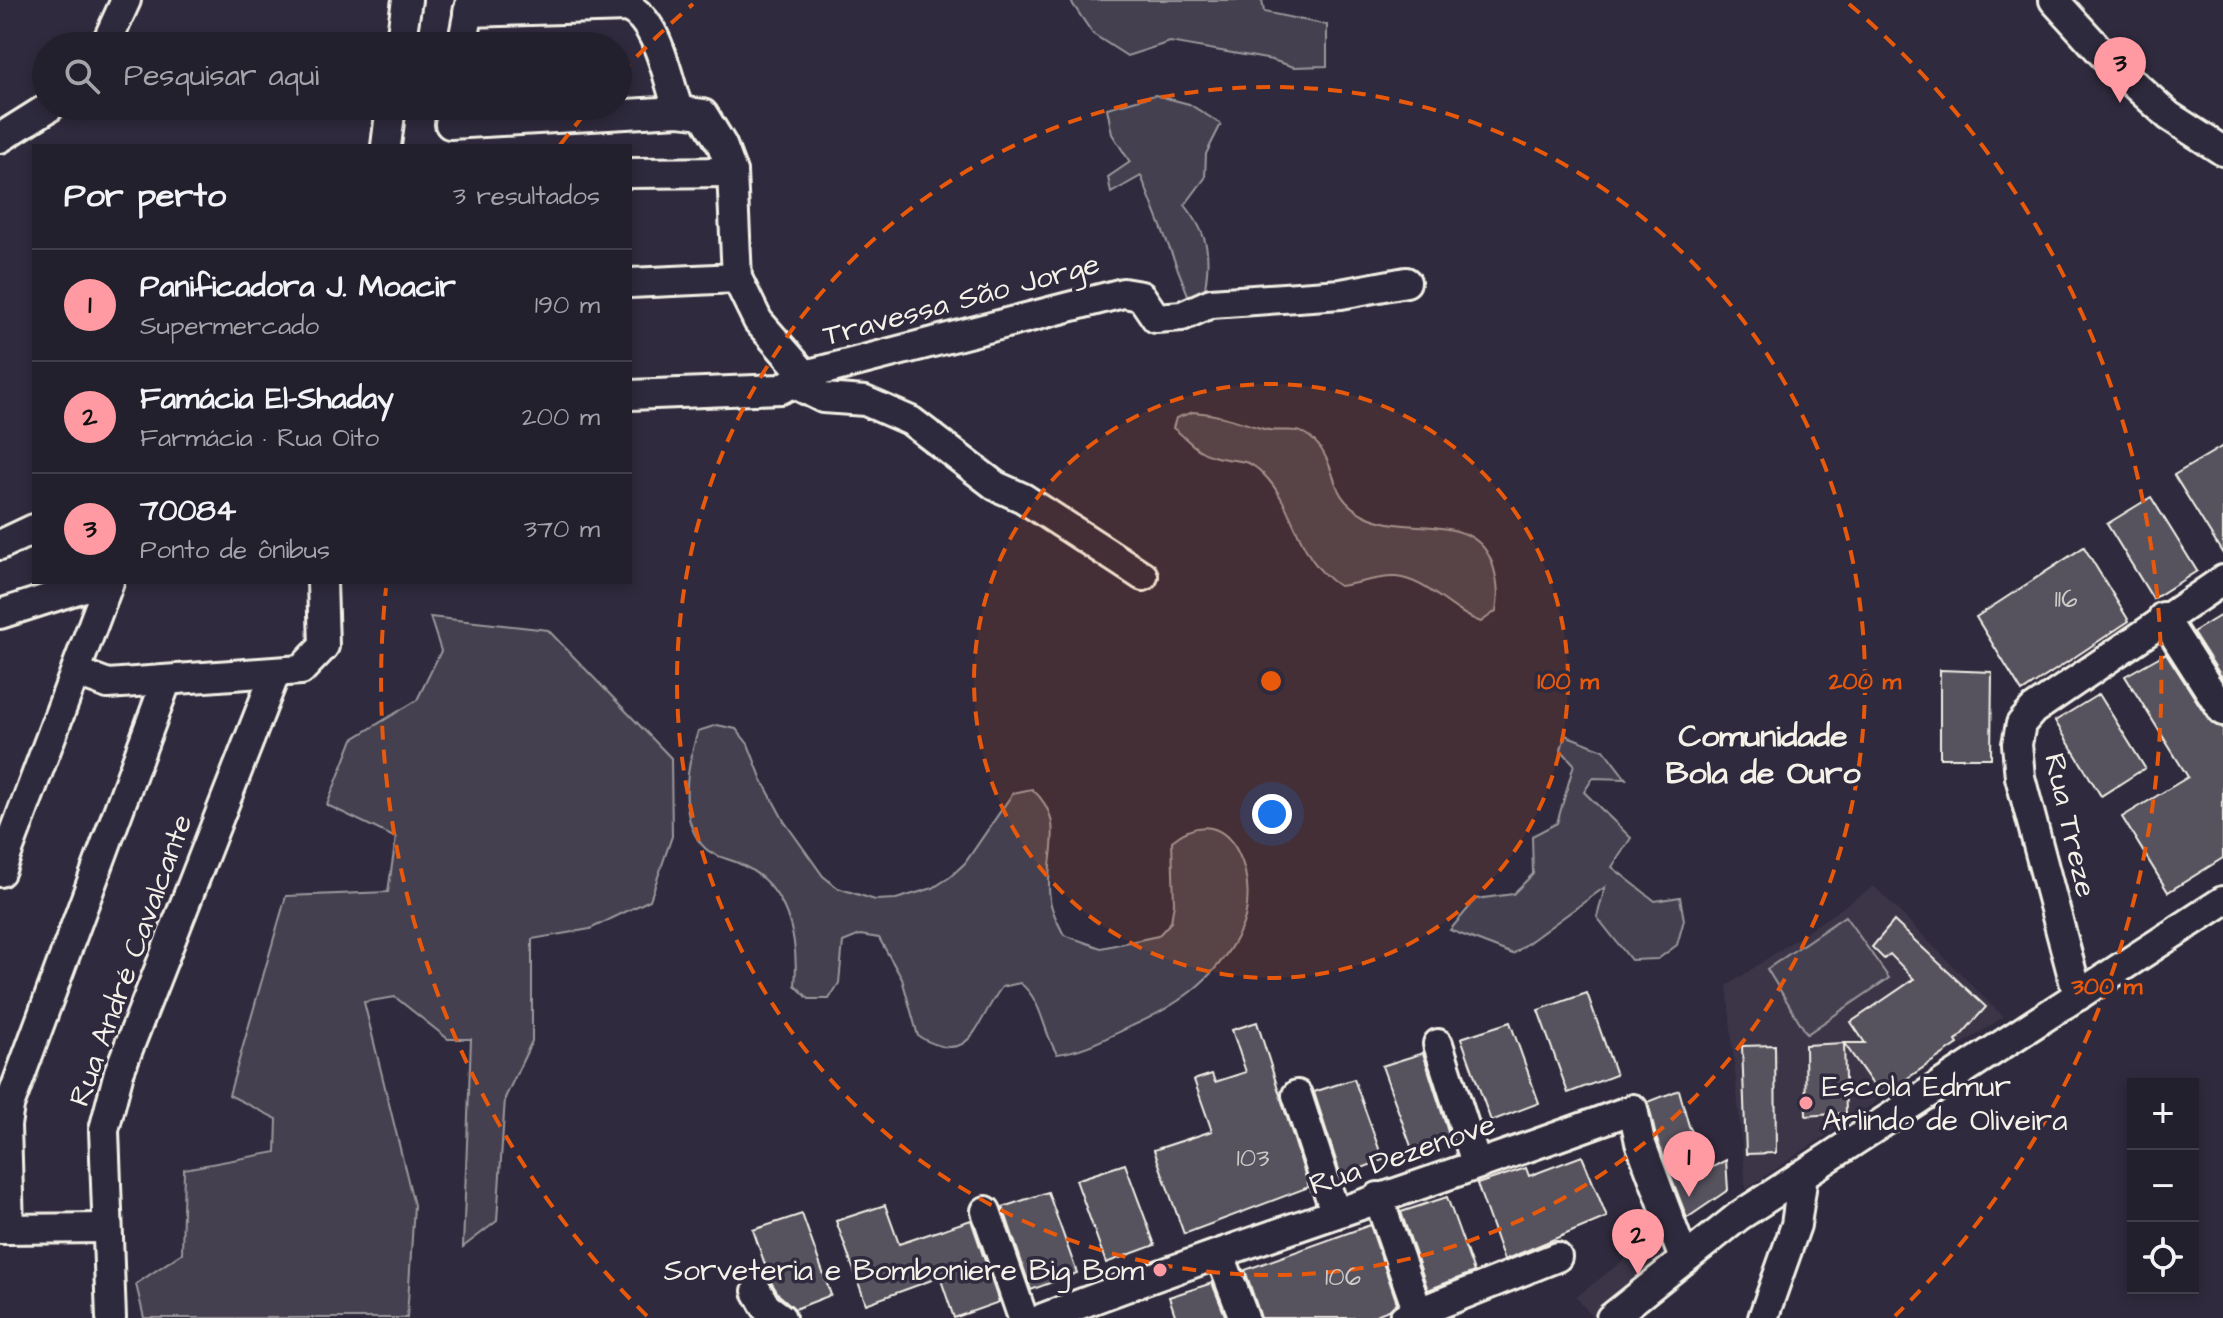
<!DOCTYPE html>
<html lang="pt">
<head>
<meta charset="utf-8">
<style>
  body { margin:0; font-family:"Architects Daughter",sans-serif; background:#2f2d3a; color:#f1f3f6 }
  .controls { position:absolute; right:24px; bottom:24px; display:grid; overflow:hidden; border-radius:0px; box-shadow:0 4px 12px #0003 }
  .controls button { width:72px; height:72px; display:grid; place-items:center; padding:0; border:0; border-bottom:2px solid #403e4a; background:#23202e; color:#f1f3f6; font:40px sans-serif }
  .you { position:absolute; left:1272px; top:814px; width:28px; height:28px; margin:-20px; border:6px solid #fff; border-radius:50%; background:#1a73e8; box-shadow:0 0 0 12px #1a73e833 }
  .badge { display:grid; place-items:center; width:52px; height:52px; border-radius:50%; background:#ff9aa2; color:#111; font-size:26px; font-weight:700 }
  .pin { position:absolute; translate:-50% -66px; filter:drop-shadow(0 2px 4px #0008) }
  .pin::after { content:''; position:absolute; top:42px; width:28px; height:24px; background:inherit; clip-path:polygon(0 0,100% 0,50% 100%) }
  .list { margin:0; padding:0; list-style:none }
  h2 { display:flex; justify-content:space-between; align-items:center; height:104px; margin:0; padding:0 32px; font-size:34px }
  h2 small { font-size:26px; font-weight:400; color:#a3a3aa }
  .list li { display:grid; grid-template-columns:52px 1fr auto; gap:24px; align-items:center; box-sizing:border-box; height:112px; padding:0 32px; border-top:2px solid #403e4a }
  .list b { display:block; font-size:30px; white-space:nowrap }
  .list p { margin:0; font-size:26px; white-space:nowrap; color:#a3a3aa }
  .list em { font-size:26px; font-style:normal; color:#a3a3aa }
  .icon { flex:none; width:44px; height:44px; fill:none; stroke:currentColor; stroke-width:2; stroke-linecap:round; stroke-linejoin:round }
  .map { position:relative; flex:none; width:2223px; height:1318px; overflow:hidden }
  .search { position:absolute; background:#23202e; box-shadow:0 4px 12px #0003; left:32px; top:32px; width:600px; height:88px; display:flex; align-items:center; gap:20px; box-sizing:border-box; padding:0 28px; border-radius:44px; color:#a3a3aa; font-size:30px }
  .panel { position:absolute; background:#23202e; box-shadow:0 4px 12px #0003; left:32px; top:144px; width:600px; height:440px; border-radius:0px }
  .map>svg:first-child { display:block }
</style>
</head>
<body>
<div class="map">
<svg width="2223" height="1318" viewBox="0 0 2223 1318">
  <rect width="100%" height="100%" fill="#2f2a3d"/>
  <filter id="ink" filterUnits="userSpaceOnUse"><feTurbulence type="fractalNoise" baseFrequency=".0125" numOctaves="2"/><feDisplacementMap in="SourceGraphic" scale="16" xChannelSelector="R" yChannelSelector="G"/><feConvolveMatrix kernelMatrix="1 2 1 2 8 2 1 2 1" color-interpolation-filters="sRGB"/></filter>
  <g filter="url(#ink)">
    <g fill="#3b3647">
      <path d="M1874,886L2003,1017L1746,1189L1727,986Z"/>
      <path d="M1669,1225L1677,1243L1593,1318L1576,1297Z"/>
    </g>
    <g fill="#454050" stroke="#9c989c" stroke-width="2">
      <path d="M1070,0H1262L1264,12L1327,25V66L1294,67L1272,60L1170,42L1127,56L1093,34Z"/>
      <path d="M1155,95L1189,104L1221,124L1206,154L1205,178L1185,205C1211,238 1210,256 1204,296L1190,300L1141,176L1111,193L1108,177L1130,162L1112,134L1107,108Z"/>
      <path d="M1193,412C1220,414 1239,422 1264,429C1286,435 1298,421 1319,446C1339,472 1328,496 1364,515C1408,538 1478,508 1494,569C1498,584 1499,595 1496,611L1481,622C1451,612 1428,580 1396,577C1377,576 1358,584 1339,586C1297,559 1297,513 1268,479C1246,454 1239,464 1213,456C1196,452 1186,437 1173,428L1176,418Z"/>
      <path d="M430,617L548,630L671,758L672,836L650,900L590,929L532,939V1041L505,1098L497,1221L463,1247L471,1039H448L395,997L364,1002L414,1205L407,1318H144L136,1284L182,1253L184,1169L276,1152L277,1119L229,1095L286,896L388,892L396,838L327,805L353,739L417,700L441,651Z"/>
      <path d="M717,725L736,729L748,744L762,780L784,821L823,876L838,888L875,900L896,899L933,888L950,877L965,863L1013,793L1032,789C1070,823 1043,857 1050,900C1052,913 1058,923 1064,935L1101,948L1158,936L1171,922L1174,903L1172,841C1232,792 1264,886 1239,933C1214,982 1174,1008 1125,1029C1102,1040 1082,1051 1057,1054C1042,1030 1043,1001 1020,983L1002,987C975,1022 973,1069 918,1036L902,979L879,938L860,935L843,942L839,983L829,999H809L795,985C799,939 788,885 740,864C729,858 716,858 706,849C676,821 687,765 698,731Z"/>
      <path d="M1565,735L1604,750L1626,779L1593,778L1584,792L1631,838L1612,867L1655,901L1680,897L1684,920L1677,945L1658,959L1631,960L1597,917L1605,887L1513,954L1450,930L1476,899L1513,894L1533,874L1532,836L1557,823L1574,764L1561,750Z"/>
      <path d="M1845,916L1889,978L1807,1034L1767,969Z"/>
    </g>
    <g fill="#56525f" stroke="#f4f1e8" stroke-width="2">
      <path d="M2223,446V554L2174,475Z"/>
      <path d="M2151,497L2197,571L2153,599L2107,524Z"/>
      <path d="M2084,547L2129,621L2022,692L1976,617Z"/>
      <path d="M2223,614V679L2193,632Z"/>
      <path d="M2166,653L2209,720L2223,728V858L2168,892L2122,817L2188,777L2125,676Z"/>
      <path d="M1940,670L1992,672L1991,758H1940Z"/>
      <path d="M2099,694L2145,768L2101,796L2055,721Z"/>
      <path d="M1894,921L1986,1007L1956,1041L1958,1044L1881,1096L1844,1043H1865L1851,1022L1914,979L1890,954L1884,959L1872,947Z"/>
      <path d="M1587,993L1616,1075L1568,1093L1538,1010Z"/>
      <path d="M1257,1022L1309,1187L1184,1234L1154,1150L1212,1131L1194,1080L1212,1074L1215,1082L1246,1072L1232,1030Z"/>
      <path d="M1510,1022L1539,1103L1491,1121L1461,1038Z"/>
      <path d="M1844,1043L1846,1113L1806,1116L1805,1045Z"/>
      <path d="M1775,1045L1776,1153L1746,1154L1742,1046Z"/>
      <path d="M1423,1053L1449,1135L1412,1149L1382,1066Z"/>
      <path d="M1354,1079L1383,1160L1341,1176L1314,1092Z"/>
      <path d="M1679,1090L1689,1126L1711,1168L1726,1160L1728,1190L1687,1218L1656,1137L1648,1102Z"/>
      <path d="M1582,1156L1607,1217L1504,1260L1477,1184L1526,1168L1529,1176Z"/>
      <path d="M1125,1164L1155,1245L1106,1263L1076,1180Z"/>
      <path d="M1048,1192L1077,1273L1031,1290L1003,1207Z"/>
      <path d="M1447,1197L1474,1272L1428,1290L1401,1212Z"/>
      <path d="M885,1205L899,1244L971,1220L999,1302L954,1318L940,1277L866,1304L836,1221Z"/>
      <path d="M802,1214L831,1295L795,1309L779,1295L771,1282L753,1230Z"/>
      <path d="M1370,1225L1397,1303L1389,1310L1368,1318H1261L1245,1270Z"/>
      <path d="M1212,1283L1226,1318H1176L1169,1297Z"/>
    </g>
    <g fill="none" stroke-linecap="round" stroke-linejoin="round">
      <g stroke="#f4f1e8" stroke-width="34">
        <g id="minor">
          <path d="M2054,0L2112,64L2169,116L2223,151"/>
          <path d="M468,12L627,7C659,20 667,80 679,111"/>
          <path d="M105,46L126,0"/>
          <path d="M400,46L407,0"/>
          <path d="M462,46L471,0"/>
          <path d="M450,124L679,111L703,114L722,145L732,172L737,278L758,321L805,375"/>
          <path d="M0,138L51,106"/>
          <path d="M386,146L391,106"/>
          <path d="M630,173L732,172"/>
          <path d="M630,283L737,278"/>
          <path d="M793,383L823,398L865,401L911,421L996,486L1023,498L1143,576"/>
          <path d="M630,395L781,389L805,375L1123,293L1141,296L1156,318L1182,316L1211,303L1341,294L1406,282"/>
          <path d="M0,545L34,529"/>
          <path d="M0,614L100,582"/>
          <path d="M2163,617L2223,711"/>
          <path d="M78,673L108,684L301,670L324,646L322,582"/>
          <path d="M0,872L109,582"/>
          <path d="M2078,996L2020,777L2017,744L2021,724L2033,710L2223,580"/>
          <path d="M1438,1044L1476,1163"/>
          <path d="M1297,1095L1335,1212"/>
          <path d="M1378,1197L1420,1318"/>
          <path d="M986,1211L1023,1318"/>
          <path d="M0,1229L107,1228"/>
          <path d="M9,1229L6,1125L9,1106L166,682"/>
          <path d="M1220,1255L1244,1318"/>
          <path d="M757,1291L766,1307L781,1318"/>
          <path d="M111,1318L104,1130L119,1072L275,674"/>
          <path d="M1043,1318C1238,1243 1438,1182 1633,1109L1640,1142L1684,1259"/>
          <path d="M1404,1318L1557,1257"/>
          <path d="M1611,1318L1739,1216L2223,901"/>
          <path d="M1763,1318L1796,1225L1803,1175"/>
        </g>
      </g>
      <use href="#minor" stroke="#2f2a3d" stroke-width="28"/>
    </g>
  </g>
  <circle cx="1271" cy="681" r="297" fill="#e8590c" fill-opacity=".12"/>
  <g fill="none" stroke="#e8590c" stroke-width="4" stroke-dasharray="14 10">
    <circle cx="1271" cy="681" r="297"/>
    <circle cx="1271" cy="681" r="594"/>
    <path d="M647 1316A890 890 0 0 1 386 588M560 145A890 890 0 0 1 589 109M620 74A890 890 0 0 1 693 4M1849 4A890 890 0 0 1 1895 1316"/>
  </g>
  <g fill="#ff9aa2" stroke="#2f2a3d" stroke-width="3">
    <circle cx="1806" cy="1103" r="8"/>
    <circle cx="1160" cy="1270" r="8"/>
  </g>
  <g text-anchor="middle" stroke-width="7" stroke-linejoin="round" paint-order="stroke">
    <g font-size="26" fill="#ccc9c6">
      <text x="2066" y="607">116</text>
      <text x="1253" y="1166">103</text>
      <text x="1343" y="1285">106</text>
    </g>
    <g font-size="30" fill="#f4f1e8" stroke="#2f2a3d">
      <text transform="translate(961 299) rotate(-15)" y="10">Travessa São Jorge</text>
      <text transform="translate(2071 825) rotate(77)" y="10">Rua Treze</text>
      <text transform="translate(130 960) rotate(-70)" y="10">Rua André Cavalcante</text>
      <text transform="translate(1402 1154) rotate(-19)" y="10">Rua Dezenove</text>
    </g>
    <g font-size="30" fill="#f4f1e8" stroke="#2f2a3d" text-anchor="start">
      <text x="1822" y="1096">Escola Edmur<tspan x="1822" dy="34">Arlindo de Oliveira</tspan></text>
      <text x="1144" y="1280" text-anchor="end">Sorveteria e Bomboniere Big Bom</text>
    </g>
    <g font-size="32" font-weight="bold" fill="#f4f1e8" stroke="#2f2a3d">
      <text x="1763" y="746">Comunidade<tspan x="1763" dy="37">Bola de Ouro</tspan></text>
    </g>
  </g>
  <circle cx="1271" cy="681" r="12" fill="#e8590c" stroke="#2f2a3d" stroke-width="4"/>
  <g font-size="24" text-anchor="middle" font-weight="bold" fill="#e8590c" stroke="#2f2a3d" stroke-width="7" stroke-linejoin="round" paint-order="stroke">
    <text x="1568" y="689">100 m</text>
    <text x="1865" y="689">200 m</text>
    <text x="2107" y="994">300 m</text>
  </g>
</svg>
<div class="controls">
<button>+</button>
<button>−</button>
<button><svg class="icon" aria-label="locate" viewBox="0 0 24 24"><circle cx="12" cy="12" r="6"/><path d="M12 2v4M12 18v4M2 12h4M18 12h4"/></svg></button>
</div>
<div class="you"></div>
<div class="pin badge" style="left:1689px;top:1197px">1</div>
<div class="pin badge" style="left:1638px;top:1275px">2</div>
<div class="pin badge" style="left:2120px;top:103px">3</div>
<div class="search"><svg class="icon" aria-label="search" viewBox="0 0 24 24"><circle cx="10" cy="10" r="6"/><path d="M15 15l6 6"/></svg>Pesquisar aqui</div>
<section class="panel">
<h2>Por perto<small>3 resultados</small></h2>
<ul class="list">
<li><span class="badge">1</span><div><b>Panificadora J. Moacir</b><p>Supermercado</p></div><em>190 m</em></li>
<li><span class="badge">2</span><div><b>Famácia El-Shaday</b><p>Farmácia · Rua Oito</p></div><em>200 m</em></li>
<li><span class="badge">3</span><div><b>70084</b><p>Ponto de ônibus</p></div><em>370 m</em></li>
</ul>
</section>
</div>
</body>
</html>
